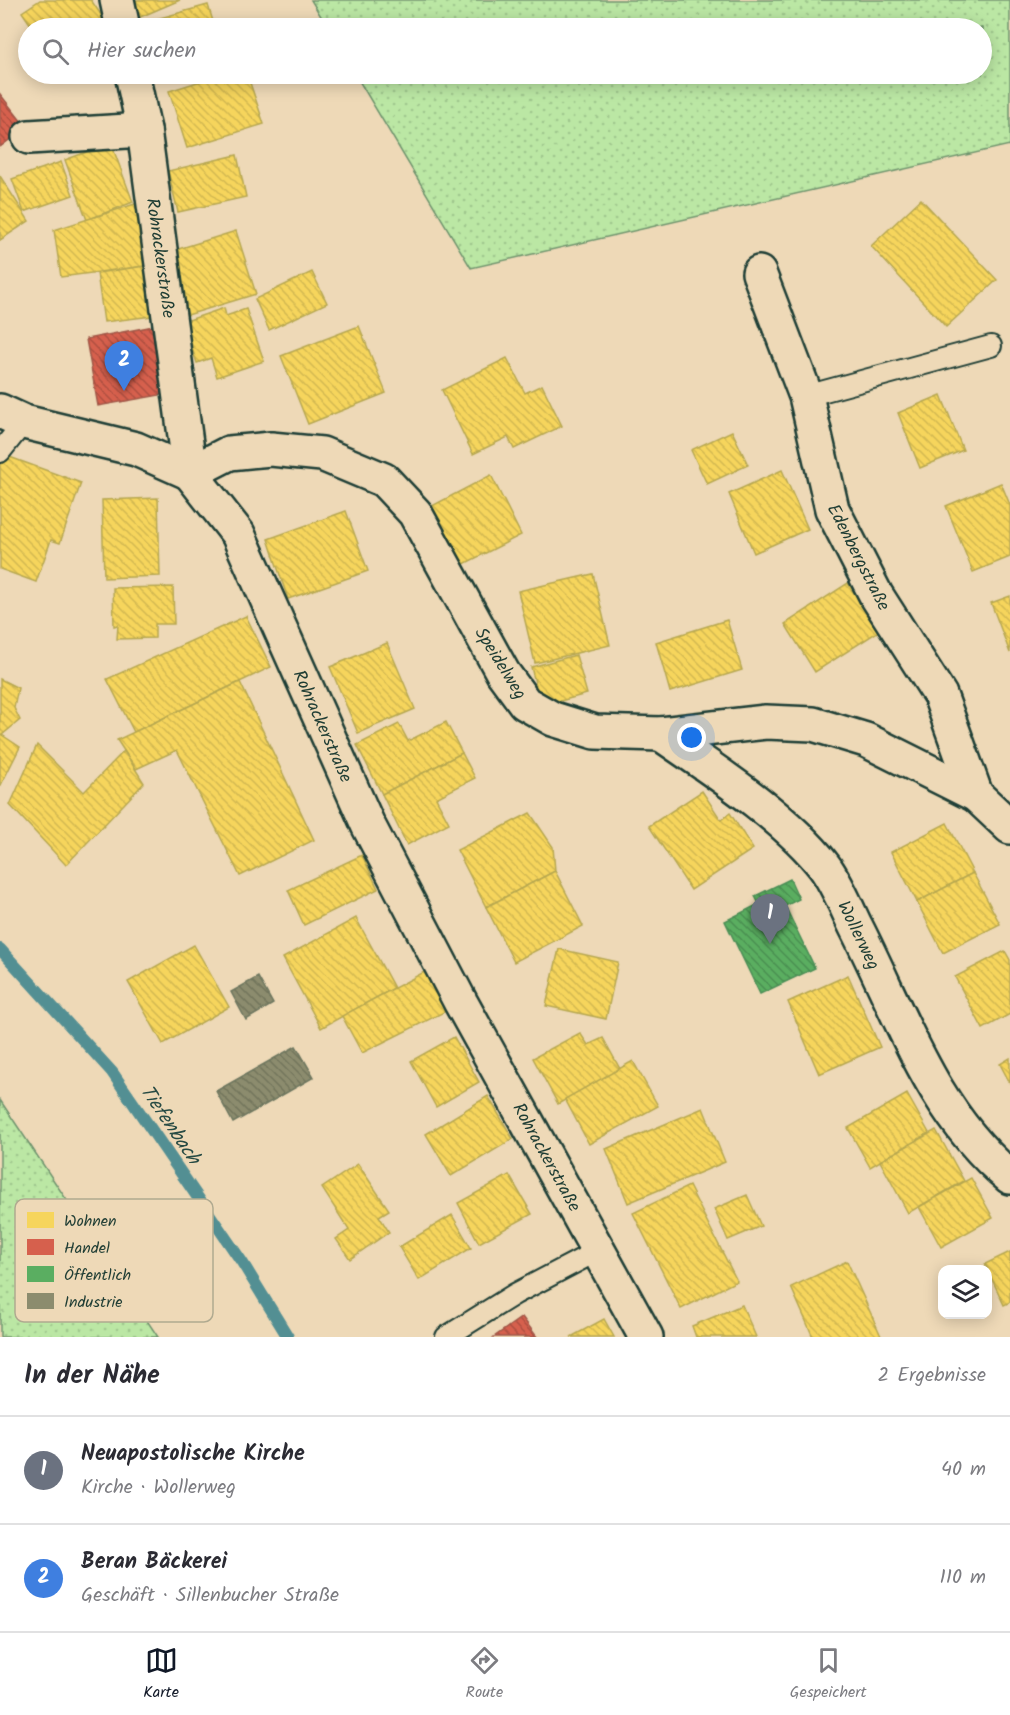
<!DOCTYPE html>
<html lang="de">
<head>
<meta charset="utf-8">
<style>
  body { margin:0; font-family:Kalam,sans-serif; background:#f2f2f3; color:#2b2b33 }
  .controls { position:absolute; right:18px; bottom:18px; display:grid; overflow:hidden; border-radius:12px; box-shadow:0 3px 15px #0003 }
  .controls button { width:54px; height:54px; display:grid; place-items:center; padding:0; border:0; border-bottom:2px solid #e1e1e2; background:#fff; color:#2b2b33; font:30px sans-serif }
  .you { position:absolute; left:692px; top:738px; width:21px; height:21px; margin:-15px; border:4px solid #fff; border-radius:50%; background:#1a73e8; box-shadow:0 0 0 9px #1a73e833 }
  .badge { display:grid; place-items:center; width:39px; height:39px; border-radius:50%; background:#111827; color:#fff; font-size:20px; font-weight:700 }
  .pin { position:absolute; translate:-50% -50px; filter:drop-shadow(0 2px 3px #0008) }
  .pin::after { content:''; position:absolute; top:32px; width:21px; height:18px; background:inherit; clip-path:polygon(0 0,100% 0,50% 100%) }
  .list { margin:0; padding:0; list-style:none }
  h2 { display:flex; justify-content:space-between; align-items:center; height:78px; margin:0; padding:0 24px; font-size:26px }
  h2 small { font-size:20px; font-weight:400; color:#7c7c81 }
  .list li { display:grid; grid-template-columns:39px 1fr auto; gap:18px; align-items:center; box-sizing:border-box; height:108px; padding:0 24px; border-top:2px solid #e1e1e2 }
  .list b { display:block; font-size:22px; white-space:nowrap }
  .list p { margin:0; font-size:20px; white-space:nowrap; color:#7c7c81 }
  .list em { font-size:20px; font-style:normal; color:#7c7c81 }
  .icon { flex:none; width:33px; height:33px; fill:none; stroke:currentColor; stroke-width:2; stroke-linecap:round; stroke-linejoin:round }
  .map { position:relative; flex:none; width:1010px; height:1337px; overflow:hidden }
  .search { position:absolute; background:#fff; box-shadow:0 3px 15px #0003; left:18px; right:18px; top:18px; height:66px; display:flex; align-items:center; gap:15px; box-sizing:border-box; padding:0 21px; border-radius:33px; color:#7c7c81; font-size:22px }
  .sheet { height:294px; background:#fff }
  nav { display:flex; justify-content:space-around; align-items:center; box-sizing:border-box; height:84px; border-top:2px solid #e1e1e2; background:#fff; font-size:16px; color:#7c7c81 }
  nav a { display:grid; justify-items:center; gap:3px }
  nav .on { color:#111827 }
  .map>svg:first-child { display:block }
</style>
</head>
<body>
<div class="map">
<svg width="1010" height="1337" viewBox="0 0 1010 1337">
  <defs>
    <pattern id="garden-dots" width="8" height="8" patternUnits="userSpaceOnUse" patternTransform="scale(1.5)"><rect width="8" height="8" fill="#bbe7a4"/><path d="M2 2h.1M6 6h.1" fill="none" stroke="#a0c78e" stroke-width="1.8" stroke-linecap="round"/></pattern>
    <pattern id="homes-back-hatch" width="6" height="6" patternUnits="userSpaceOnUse" patternTransform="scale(1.5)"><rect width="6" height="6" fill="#f6d55c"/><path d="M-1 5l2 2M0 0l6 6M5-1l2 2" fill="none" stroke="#d2b851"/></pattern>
    <pattern id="shops-back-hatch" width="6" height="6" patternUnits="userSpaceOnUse" patternTransform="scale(1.5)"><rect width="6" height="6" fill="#d6604d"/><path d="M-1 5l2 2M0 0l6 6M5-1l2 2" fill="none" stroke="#ad5041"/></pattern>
    <pattern id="public-back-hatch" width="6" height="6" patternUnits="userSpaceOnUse" patternTransform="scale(1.5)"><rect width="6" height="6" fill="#5aae61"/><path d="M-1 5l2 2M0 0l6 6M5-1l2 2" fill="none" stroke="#4a8f51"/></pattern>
    <pattern id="industry-back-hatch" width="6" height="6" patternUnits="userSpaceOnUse" patternTransform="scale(1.5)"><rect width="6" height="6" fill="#8c8c6e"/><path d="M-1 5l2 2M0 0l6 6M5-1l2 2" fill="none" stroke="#72745b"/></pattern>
  </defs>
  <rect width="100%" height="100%" fill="#eed9b7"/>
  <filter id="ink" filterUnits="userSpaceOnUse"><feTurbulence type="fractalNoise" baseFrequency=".0167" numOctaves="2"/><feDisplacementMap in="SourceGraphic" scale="12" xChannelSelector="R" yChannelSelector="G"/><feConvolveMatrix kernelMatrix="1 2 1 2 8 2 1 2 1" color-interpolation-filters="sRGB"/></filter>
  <g filter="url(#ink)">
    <g fill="url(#garden-dots)" stroke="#6d926c" stroke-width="1.5">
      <path d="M311,0H1010V145L471,268L355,74H982V28H328Z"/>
      <path d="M0,1100L158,1337H0Z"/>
    </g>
    <g fill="url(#homes-back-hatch)" stroke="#b6a750" stroke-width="1.5">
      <path d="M40,0H91L110,28H33L22,12Z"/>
      <path d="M130,0H180L138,18Z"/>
      <path d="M208,5L215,28H151L149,21Z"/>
      <path d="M223,74H247L264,124L187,148L169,91Z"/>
      <path d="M111,143L133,202L87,220L65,160Z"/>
      <path d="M237,155L246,197L178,212L168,171Z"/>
      <path d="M61,162L73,195L24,212L12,179Z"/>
      <path d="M0,176L29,221L0,240Z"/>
      <path d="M921,199L997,280L946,327L871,246Z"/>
      <path d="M138,203L145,266L61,277L54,230Z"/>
      <path d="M236,231L256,294L181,317L175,250Z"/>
      <path d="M145,266L152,316L104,322L97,273Z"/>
      <path d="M312,272L327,303L269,330L255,299Z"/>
      <path d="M224,308L226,316L246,309L264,361L217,377L211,358L197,363L183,322Z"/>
      <path d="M359,326L386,393L308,424L281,356Z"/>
      <path d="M507,358L525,393L542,385L562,426L514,449L508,437L473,454L442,390Z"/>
      <path d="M941,395L963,450L920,468L898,413Z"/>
      <path d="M732,431L748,465L707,484L691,450Z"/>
      <path d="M4,455L81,483L60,543L51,540L36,582L0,569V465Z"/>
      <path d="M782,470L808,529L754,553L729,494Z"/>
      <path d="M491,475L521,535L462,565L432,506Z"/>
      <path d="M1001,483L1010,505V557L973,572L946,506Z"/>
      <path d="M158,498L160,576L104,578L102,500Z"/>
      <path d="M346,511L368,571L288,599L268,539Z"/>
      <path d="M593,574L610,645L535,663L518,591Z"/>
      <path d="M848,583L879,631L815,672L785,624Z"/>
      <path d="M173,587L174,624H155V638L117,639L118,625L114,626L113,588Z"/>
      <path d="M1010,596V653L991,603Z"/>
      <path d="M246,616L271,667L134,732L107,679Z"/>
      <path d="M727,620L742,670L670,692L656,642Z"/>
      <path d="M387,643L415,709L358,733L330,667Z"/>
      <path d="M576,655L587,694L541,706L531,667Z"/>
      <path d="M0,679L18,688L14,708L20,720L2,735L20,747L0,787Z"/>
      <path d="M240,682L314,840L240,876L177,750L136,769L117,740Z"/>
      <path d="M446,722L462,753L382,794L357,745L399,724L408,741Z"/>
      <path d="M37,745L84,792L124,751L144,783L66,865L10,805Z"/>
      <path d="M462,753L475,778L436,798L449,823L407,845L382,794Z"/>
      <path d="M702,791L721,820L730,813L753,849L691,890L649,826Z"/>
      <path d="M530,813L553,847L555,871L486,907L457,850Z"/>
      <path d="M947,823L973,873L917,902L891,852Z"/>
      <path d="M362,855L378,889L304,925L288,890Z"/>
      <path d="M555,871L583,926L514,962L486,907Z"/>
      <path d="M973,873L1000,924L943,953L917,902Z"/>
      <path d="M356,918L394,988L321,1028L283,958Z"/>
      <path d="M194,945L229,1007L163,1044L128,982Z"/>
      <path d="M559,949L618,962L606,1019L546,1006Z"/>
      <path d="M1005,951L1010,960V1014L983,1029L955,977Z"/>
      <path d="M426,971L446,1011L362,1053L342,1016Z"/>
      <path d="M848,975L880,1047L819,1074L788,1002Z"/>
      <path d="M580,1033L588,1045L603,1038L620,1069L558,1104L533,1058Z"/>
      <path d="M454,1037L479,1082L436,1107L411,1061Z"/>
      <path d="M1010,1058V1083L1000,1064Z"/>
      <path d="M633,1061L658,1106L589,1144L565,1099Z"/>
      <path d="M907,1094L929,1133L870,1167L848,1128Z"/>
      <path d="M488,1096L513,1139L451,1176L426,1134Z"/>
      <path d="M703,1108L725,1162L628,1203L606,1149Z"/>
      <path d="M936,1130L964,1181L908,1213L880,1161Z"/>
      <path d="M358,1164L389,1210L379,1216L389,1232L350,1259L336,1239L349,1230L322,1188Z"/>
      <path d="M509,1175L532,1214L479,1243L458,1203Z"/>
      <path d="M971,1178L993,1218L941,1247L919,1207Z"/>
      <path d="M689,1186L737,1281L681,1309L633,1213Z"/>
      <path d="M747,1195L761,1226L728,1240L714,1209Z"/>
      <path d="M452,1215L471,1248L419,1280L399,1247Z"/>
      <path d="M1010,1252V1302L1004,1305L985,1264Z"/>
      <path d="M847,1261L881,1336L813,1337L791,1287Z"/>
      <path d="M742,1305L756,1337H696L692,1326Z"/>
      <path d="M604,1319L614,1337H571Z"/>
    </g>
    <g fill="url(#shops-back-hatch)" stroke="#9f5646" stroke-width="1.5">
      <path d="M0,94L26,127L0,147Z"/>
      <path d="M154,326L166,394L98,406L86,339Z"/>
      <path d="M522,1317L537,1337H494Z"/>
    </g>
    <path fill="url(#public-back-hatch)" stroke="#488c54" stroke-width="1.5" d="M790,879L799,899L785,906L815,968L760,994L725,921L759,904L755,896Z"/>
    <g fill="url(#industry-back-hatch)" stroke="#6b745d" stroke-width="1.5">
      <path d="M258,977L273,1004L246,1020L231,992Z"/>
      <path d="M296,1046L314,1077L233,1123L216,1091Z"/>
    </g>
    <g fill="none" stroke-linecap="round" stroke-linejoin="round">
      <path stroke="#538f93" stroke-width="12" d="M0,949L112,1072L242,1262L288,1337"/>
      <g stroke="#1f3d34" stroke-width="24">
        <g id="lane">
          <path d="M806,396L991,346"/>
          <path d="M0,452L24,422"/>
          <path d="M446,1337L515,1294L599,1250"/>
        </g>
      </g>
      <g stroke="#1f3d34" stroke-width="38">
        <g id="street">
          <path d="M117,0L123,28"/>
          <path d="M132,74L144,130L190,473"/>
          <path d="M29,137L144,130"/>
          <path d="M759,273L806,396L832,509L876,595L940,695L976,795"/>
          <path d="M0,411L24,422L136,449L190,473"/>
          <path d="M190,473L229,453L271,449L322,454L384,480L415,513L503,673L525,703L553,719L595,732L661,734L766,722L813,724L866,740L976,795L1010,827"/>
          <path d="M661,734C712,769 787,818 824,866C837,883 846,907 856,927C900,1013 932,1113 1010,1177"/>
        </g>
      </g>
      <g stroke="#1f3d34" stroke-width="38">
        <path id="secondary" d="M190,473L238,534L368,825L461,1003L646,1337"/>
      </g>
      <use href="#lane" stroke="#eed9b7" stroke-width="20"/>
      <use href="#street" stroke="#eed9b7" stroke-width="33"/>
      <use href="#secondary" stroke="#eed9b7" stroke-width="33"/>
    </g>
  </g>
  <g text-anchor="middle" stroke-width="6" stroke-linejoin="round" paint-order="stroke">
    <g font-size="18" fill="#1f3d34" stroke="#eed9b7">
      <text transform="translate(161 258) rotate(82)" y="6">Rohrackerstraße</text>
      <text transform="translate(859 557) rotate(63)" y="6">Edenbergstraße</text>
      <text transform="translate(501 663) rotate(58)" y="6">Speidelweg</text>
      <text transform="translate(323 726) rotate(66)" y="6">Rohrackerstraße</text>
      <text transform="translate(859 935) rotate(64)" y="6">Wollerweg</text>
      <text transform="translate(547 1157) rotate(61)" y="6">Rohrackerstraße</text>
    </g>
    <g font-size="20" font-style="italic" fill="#284b44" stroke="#eed9b7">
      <text transform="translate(171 1124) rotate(56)" y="7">Tiefenbach</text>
    </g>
  </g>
  <rect x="15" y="1199" width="198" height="123" rx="9" fill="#eed9b7" stroke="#b0aa90" stroke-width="1.5"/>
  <rect x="27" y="1212" width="27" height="16" fill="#f6d55c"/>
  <rect x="27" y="1239" width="27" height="16" fill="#d6604d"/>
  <rect x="27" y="1266" width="27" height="16" fill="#5aae61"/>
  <rect x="27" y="1293" width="27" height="16" fill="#8c8c6e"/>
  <g font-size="16" fill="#1f3d34">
    <text x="64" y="1226">Wohnen</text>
    <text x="64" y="1253">Handel</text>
    <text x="64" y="1280">Öffentlich</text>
    <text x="64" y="1307">Industrie</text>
  </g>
</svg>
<div class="controls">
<button><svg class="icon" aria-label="layers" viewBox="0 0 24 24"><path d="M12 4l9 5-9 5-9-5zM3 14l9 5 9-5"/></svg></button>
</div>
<div class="you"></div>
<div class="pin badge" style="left:770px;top:944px;background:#6b7280">1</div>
<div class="pin badge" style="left:124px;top:391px;background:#3f7fe0">2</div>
<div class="search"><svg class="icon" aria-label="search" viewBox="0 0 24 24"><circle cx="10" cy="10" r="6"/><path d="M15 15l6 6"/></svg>Hier suchen</div>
</div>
<section class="sheet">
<h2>In der Nähe<small>2 Ergebnisse</small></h2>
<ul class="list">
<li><span class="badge" style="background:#6b7280">1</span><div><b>Neuapostolische Kirche</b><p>Kirche · Wollerweg</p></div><em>40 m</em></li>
<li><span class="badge" style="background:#3f7fe0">2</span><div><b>Beran Bäckerei</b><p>Geschäft · Sillenbucher Straße</p></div><em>110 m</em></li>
</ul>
</section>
<nav>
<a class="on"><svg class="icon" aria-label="map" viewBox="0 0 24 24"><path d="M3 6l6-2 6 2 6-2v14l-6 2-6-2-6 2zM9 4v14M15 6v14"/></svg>Karte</a>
<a><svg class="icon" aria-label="directions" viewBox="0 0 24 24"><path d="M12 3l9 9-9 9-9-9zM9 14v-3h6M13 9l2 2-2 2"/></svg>Route</a>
<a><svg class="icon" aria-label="saved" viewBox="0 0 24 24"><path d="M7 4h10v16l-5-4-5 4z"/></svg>Gespeichert</a>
</nav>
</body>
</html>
